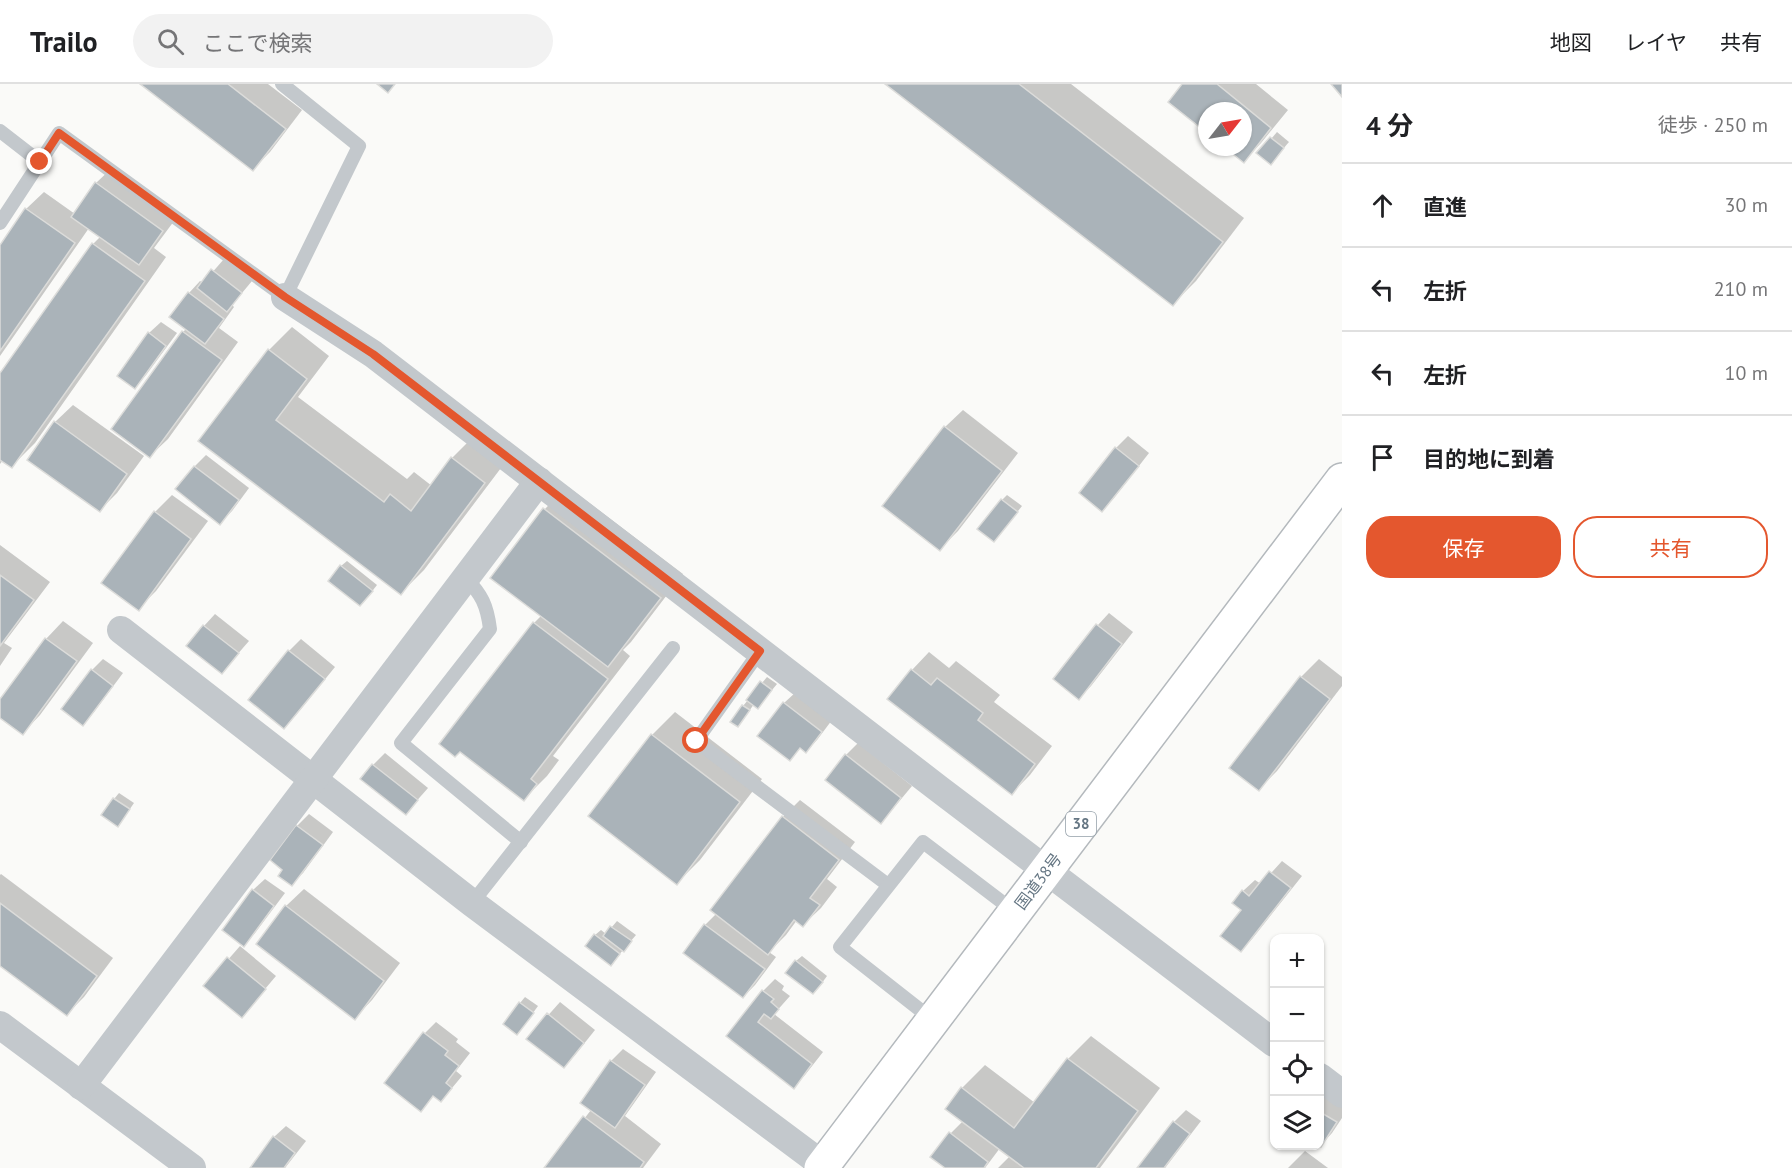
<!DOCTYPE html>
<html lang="ja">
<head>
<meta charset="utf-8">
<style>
  body { margin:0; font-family:"PT Sans","Noto Sans JP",sans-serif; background:#f2f2f2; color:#202124 }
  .controls { position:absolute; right:18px; bottom:18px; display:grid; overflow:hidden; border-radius:12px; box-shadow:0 2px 4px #0004 }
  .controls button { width:54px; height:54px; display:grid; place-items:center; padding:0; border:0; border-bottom:2px solid #e0e0e0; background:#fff; color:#202124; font:30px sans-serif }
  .compass { position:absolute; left:1198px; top:18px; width:54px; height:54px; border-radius:50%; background:#fff; box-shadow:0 2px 4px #0004; rotate:59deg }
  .stop { position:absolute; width:18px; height:18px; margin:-14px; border:4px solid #e4572e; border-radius:50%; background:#fff }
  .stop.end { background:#e4572e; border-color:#fff; box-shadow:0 2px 6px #0008 }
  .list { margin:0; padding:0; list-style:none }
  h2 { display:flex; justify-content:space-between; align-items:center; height:78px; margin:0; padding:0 24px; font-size:26px }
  h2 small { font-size:20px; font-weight:400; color:#757577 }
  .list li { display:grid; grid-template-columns:39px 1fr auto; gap:18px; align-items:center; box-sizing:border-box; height:84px; padding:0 24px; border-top:2px solid #e0e0e0 }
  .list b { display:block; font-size:22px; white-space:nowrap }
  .list em { font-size:20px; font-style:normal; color:#757577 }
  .actions { display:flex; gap:12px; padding:18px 24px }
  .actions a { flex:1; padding:14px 0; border:2px solid #e4572e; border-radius:24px; text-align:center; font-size:21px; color:#e4572e }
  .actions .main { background:#e4572e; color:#fff }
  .icon { flex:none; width:33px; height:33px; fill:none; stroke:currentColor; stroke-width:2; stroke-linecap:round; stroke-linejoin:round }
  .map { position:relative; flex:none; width:1342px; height:1084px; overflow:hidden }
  header { display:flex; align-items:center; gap:36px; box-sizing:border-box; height:84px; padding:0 30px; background:#fff; border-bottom:2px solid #e0e0e0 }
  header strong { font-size:28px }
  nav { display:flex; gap:33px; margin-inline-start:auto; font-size:21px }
  .search { width:420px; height:54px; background:#f2f2f2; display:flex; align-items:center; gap:15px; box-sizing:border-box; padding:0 21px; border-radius:33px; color:#757577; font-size:22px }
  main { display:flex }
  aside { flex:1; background:#fff }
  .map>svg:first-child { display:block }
</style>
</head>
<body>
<header>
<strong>Trailo</strong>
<div class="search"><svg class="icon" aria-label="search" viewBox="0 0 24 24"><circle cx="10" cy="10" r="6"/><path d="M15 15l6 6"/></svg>ここで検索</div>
<nav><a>地図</a><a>レイヤ</a><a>共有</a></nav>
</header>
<main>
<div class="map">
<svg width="1342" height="1084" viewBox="0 0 1342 1084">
  <rect width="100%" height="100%" fill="#fafaf8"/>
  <g fill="#0003">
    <path d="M142,0H268L302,26L270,68L253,85Z"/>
    <path d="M888,0H1071L1244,134L1196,197L1173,220Z"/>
    <path d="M1184,0H1256L1288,26L1261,59L1244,77L1227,63H1243V27H1207V47L1170,18Z"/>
    <path d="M1277,48L1289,58L1276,73L1259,69Z"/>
    <path d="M114,82L180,129L154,164L166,173L35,359L12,382L3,376L0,380V292L93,160L100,153L89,144L0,272V163L26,125L44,108L75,130L96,99Z"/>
    <path d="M224,175L252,197L232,221L234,223L219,244L238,258L168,355L150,372L183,248L187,244L189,209L200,197L203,199Z"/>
    <path d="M161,238L177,249L146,291L135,303L149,249Z"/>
    <path d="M292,243L329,272L298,313L407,395L414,388L432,402L452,374L475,351L507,376L424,486L401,509L200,357L269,266Z"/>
    <path d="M73,321L144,372L117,409L100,426L55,338Z"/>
    <path d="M963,326L1018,369L958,447L940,465L945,343Z"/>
    <path d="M1128,352L1149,369L1114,414L1102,426L1081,409L1116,364Z"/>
    <path d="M206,371L249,404L232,427L220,439L177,405L195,382Z"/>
    <path d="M567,402L683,490L631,558L623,566L630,572L553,672L559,676L547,692L524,715L534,539L542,531L492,494L545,425Z"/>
    <path d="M172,411L208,437L156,507L138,525L155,428Z"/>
    <path d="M1007,411L1022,422L999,451L1002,416Z"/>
    <path d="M0,461L50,498L4,559L12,564L0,582Z"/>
    <path d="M347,477L377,501L366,515L341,482Z"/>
    <path d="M1109,529L1133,548L1091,602L1079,614L1055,595L1098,541Z"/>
    <path d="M215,530L249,557L222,588L204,542Z"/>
    <path d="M63,537L93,559L40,631L23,649L0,632V618L46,555Z"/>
    <path d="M301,555L335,583L296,631L284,643L250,615L289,567Z"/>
    <path d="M929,568L949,584L956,577L1000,611L994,618L1052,662L1030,691L1012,709L912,586Z"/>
    <path d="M103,575L123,589L94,628L83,640L92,586Z"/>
    <path d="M1319,575L1342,593V602L1277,687L1259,705L1231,683L1301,593Z"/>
    <path d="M767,593L777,600L763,617L754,620L743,636V622Z"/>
    <path d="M796,608L832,636L817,656L806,667L801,663L790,675L784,619Z"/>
    <path d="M675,628L762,695L700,776L677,799L590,732L652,651Z"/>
    <path d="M858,659L912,702L892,726L881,738L846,671Z"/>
    <path d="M385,669L428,704L406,729L373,681Z"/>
    <path d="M119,709L134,719L123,735L114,715Z"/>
    <path d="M800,716L855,758L827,795L837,803L821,824L803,841L797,836L786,851L769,868L776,873L755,901L743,913L705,841L717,829L783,733Z"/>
    <path d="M309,730L333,748L303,789L291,800L285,785L297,742Z"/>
    <path d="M1282,777L1302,792L1252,855L1241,866L1243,807L1255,796L1261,800Z"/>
    <path d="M1,790L113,874L84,913L67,930L0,880V791Z"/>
    <path d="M265,795L285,809L255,849L244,861L253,806Z"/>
    <path d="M304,805L400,879L372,916L355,934L286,822Z"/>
    <path d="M617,837L636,851L611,880L595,851L601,846L606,850Z"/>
    <path d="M240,862L276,892L242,932L205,902Z"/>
    <path d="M802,872L827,892L819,903L796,877Z"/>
    <path d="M775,895L784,902L782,906L790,912L774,930L823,968L805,991L793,1003L728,952L763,907Z"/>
    <path d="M525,913L538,922L522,944L520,919Z"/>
    <path d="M560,918L595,946L575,971L564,982L528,954Z"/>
    <path d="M436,938L458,955L456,958L470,969L456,987L462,992L452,1004L441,1016L434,1011L420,1026L386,999L425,949Z"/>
    <path d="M1091,952L1160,1004L1100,1084H998L1010,1072L1000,1064L985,1084H947L932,1073L951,1049L963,1037L962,1004L985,981L1035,1019L1068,975Z"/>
    <path d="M623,965L656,988L625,1032L661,1060L643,1084H546L591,1026L582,1019L611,977Z"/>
    <path d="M1320,1009L1342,1023V1034L1332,1049L1321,1061Z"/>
    <path d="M1186,1026L1201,1037L1165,1084H1139L1174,1038Z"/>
    <path d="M286,1042L306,1057L285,1084H252L274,1053Z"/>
    <path d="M1305,1067L1328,1084H1288Z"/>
  </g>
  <g fill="#aab3b9" stroke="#dcdcda" stroke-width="1.5">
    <path d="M140,0H228L286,45L253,87Z"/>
    <path d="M377,0H395L388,9Z"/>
    <path d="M885,0H1019L1223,158L1173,222Z"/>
    <path d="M1182,0H1217L1271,44L1244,79L1224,63H1243V27H1207V49L1168,18Z"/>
    <path d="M1331,0H1342V13Z"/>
    <path d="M1270,53L1284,64L1271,81L1256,69Z"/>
    <path d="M95,98L163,147L139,181L71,133Z"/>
    <path d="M25,124L75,159L0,267V161Z"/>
    <path d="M92,159L145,197L12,384L0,376V289Z"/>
    <path d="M211,185L242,209L227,228L197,204Z"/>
    <path d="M188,208L224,235L205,260L169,233Z"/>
    <path d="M182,247L222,276L150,374L111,345Z"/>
    <path d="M148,248L166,262L135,305L117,292Z"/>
    <path d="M268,265L307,295L276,336L384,418L390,410L411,427L451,373L485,399L401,511L198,357Z"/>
    <path d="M54,337L127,390L100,428L27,376Z"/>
    <path d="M944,342L1002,387L940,467L882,422Z"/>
    <path d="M1115,363L1139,382L1102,428L1079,409Z"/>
    <path d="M194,382L239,416L220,441L175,405Z"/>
    <path d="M1001,415L1018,428L994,458L977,445Z"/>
    <path d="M543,424L661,514L608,583L490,494Z"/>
    <path d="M154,427L191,455L139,527L101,499Z"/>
    <path d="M340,481L373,507L360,522L328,497Z"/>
    <path d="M0,491L34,516L0,562Z"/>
    <path d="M533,538L608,595L531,695L537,700L524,717L460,668L455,673L439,660Z"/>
    <path d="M1096,540L1122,560L1079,616L1053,595Z"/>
    <path d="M203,541L239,569L222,590L186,562Z"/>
    <path d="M45,554L77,577L23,651L0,634V615Z"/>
    <path d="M288,566L325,595L284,645L248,616Z"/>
    <path d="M91,585L113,602L83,642L61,625Z"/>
    <path d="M911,585L931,601L937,594L983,629L978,636L1035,680L1012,711L887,615Z"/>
    <path d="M1300,592L1330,615L1259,707L1229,684Z"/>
    <path d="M760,597L772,606L758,625L746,616Z"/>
    <path d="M783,618L822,648L806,669L800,664L790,677L757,652Z"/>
    <path d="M742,621L750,626L738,643L730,638Z"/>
    <path d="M651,650L740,718L677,801L588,732Z"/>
    <path d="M845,670L901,714L881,740L825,696Z"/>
    <path d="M372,680L418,716L406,731L360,695Z"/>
    <path d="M113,714L130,725L118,743L101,731Z"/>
    <path d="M782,732L839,776L810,814L820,821L803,843L794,836L768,871L710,826Z"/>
    <path d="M296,741L323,761L292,802L278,792L282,786L270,776Z"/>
    <path d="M1269,787L1291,804L1241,868L1220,852L1241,826L1232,819L1242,806L1249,812Z"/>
    <path d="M252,805L274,822L244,863L222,846Z"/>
    <path d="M0,819L97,892L67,932L0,882Z"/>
    <path d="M285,821L384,897L355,936L256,860Z"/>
    <path d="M704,840L765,885L743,914L683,869Z"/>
    <path d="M610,842L632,857L624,868L603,852Z"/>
    <path d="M594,850L620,870L611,882L585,862Z"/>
    <path d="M227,873L266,905L242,934L203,902Z"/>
    <path d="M795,876L823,898L813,910L785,889Z"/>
    <path d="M762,906L774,915L771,918L779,925L771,935L764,930L758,938L812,980L794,1005L726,952Z"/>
    <path d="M519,918L534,929L517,951L503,940Z"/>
    <path d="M547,929L584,959L564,984L526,955Z"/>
    <path d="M423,948L448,967L445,971L459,982L446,999L452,1004L441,1018L433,1012L421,1028L384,999Z"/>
    <path d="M1067,974L1138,1027L1096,1084H1024L945,1025L961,1003L1014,1044Z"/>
    <path d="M610,976L645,1001L615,1044L580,1019Z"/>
    <path d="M1320,1028L1337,1038L1321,1063L1319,1062Z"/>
    <path d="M583,1032L644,1078L640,1084H544Z"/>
    <path d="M1173,1037L1190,1050L1164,1084H1137Z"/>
    <path d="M949,1048L988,1078L984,1084H945L930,1073Z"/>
    <path d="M273,1052L295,1069L284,1084H250Z"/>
  </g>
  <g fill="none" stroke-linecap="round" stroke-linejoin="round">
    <g stroke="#b4b9bd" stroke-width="36">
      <path id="trunk" d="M821,1084L1342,396"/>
    </g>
    <g stroke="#c3c8cc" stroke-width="14">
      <path d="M0,47L40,78"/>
      <path d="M0,139L59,49L285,213L359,62L282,0"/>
      <path d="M465,493C482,511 487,521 490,545L401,659L521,758"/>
      <path d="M760,567L696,657L888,801"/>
      <path d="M472,819L673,564"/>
      <path d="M933,936L840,863L923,758L1015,828"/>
    </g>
    <g stroke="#c3c8cc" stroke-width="28">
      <path d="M285,213L373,270L939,705L1274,959"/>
      <path d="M121,546L472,819L823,1081"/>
      <path d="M0,941L192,1084"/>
      <path d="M1320,993L1342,1010"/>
      <path d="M81,1002L539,397"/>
    </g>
    <use href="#trunk" stroke="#fff" stroke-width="33"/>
  </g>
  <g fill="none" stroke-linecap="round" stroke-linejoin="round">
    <path stroke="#e4572e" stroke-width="8" d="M40,78L59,49L285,213L373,270L760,567L696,657"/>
  </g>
  <g text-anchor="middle" stroke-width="6" stroke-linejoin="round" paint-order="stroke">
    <rect fill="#fff" stroke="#939fa8" stroke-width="1.5" x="1066" y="728" width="30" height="24" rx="4.5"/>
    <g font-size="15" font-weight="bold" fill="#657683">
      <text x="1081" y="745">38</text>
    </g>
    <g font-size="16" fill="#657683" stroke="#fff">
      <text transform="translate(1038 797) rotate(-53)" y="6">国道38号</text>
    </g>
  </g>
</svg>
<div class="controls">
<button>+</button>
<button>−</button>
<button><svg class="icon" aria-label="locate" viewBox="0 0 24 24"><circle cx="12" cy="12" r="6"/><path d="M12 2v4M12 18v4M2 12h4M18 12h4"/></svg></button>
<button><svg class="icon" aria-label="layers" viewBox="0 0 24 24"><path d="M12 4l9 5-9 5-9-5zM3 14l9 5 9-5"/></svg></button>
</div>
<svg class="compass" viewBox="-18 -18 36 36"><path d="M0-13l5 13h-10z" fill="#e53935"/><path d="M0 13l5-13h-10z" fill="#757577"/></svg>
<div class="stop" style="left:696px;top:657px"></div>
<div class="stop end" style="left:40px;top:78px"></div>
</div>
<aside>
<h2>4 分<small>徒歩 · 250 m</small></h2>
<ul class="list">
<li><svg class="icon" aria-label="ahead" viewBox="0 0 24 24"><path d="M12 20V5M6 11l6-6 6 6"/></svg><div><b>直進</b></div><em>30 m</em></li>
<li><svg class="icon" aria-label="left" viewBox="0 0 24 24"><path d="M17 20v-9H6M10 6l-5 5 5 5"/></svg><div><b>左折</b></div><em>210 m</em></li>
<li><svg class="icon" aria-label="left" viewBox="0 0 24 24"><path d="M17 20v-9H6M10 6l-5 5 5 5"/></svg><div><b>左折</b></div><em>10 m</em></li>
<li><svg class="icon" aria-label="arrive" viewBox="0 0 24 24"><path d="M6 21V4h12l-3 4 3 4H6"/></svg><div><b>目的地に到着</b></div></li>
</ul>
<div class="actions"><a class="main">保存</a><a>共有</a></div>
</aside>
</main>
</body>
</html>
